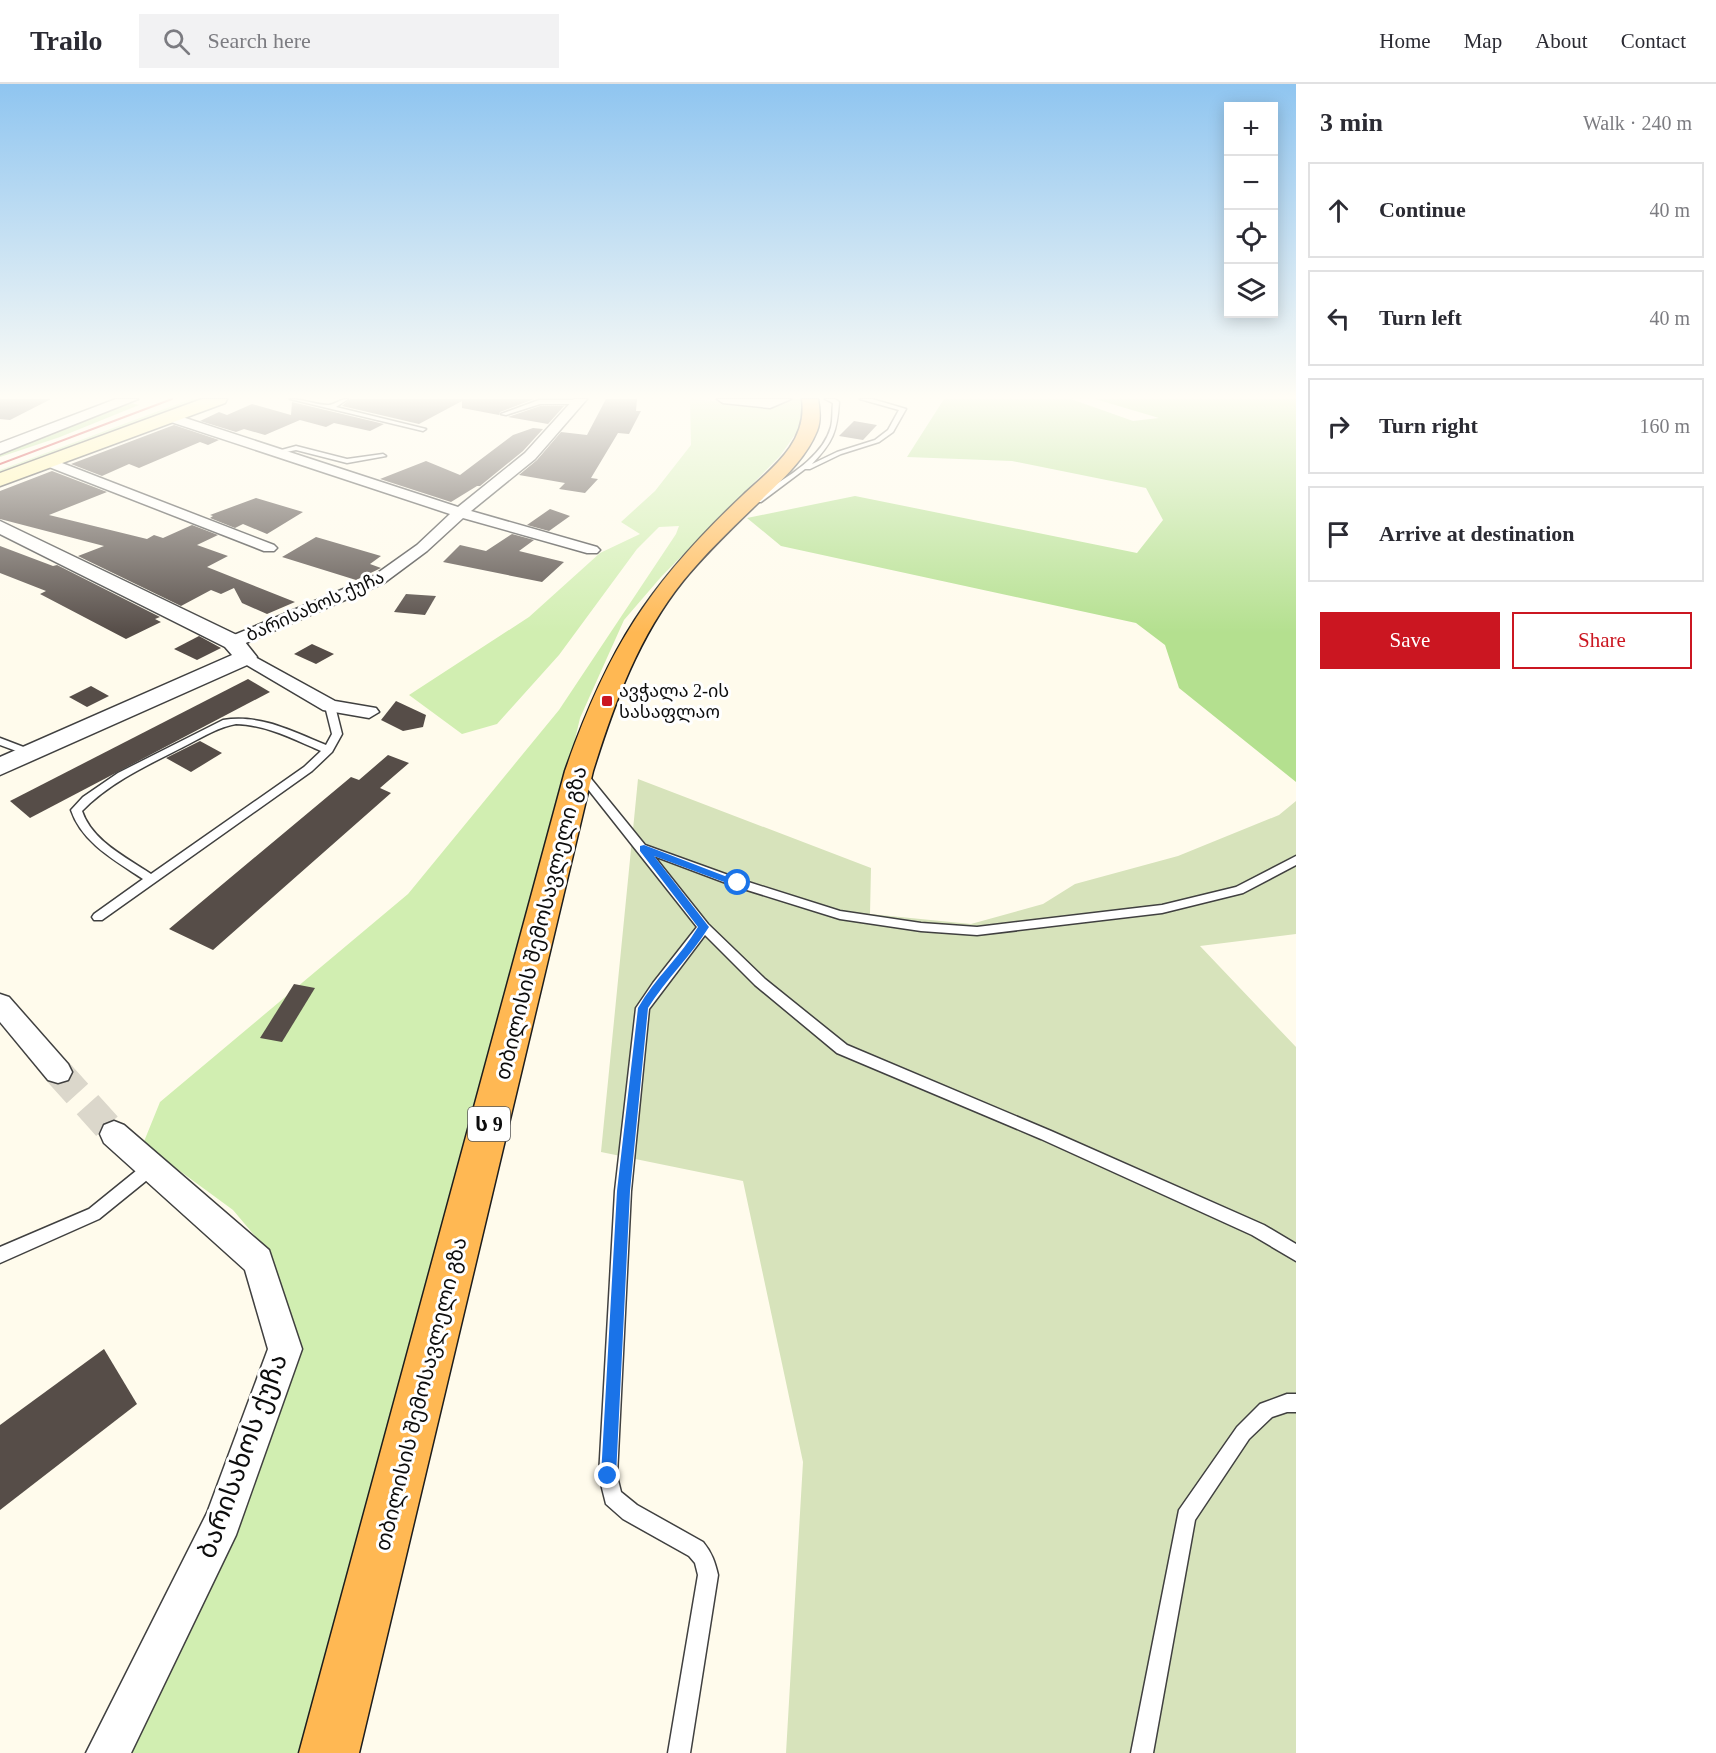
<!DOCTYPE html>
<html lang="en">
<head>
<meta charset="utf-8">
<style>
  body { margin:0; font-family:"Times New Roman","Noto Sans Georgian",serif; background:#f2f2f3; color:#2b2b33 }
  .controls { position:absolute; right:18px; top:18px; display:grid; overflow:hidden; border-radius:0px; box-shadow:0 3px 15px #0003 }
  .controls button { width:54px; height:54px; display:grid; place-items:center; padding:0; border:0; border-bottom:2px solid #e1e1e2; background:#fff; color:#2b2b33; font:30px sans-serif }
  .stop { position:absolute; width:18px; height:18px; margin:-14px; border:4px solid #1a73e8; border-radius:50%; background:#fff }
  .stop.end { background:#1a73e8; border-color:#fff; box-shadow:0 2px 6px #0008 }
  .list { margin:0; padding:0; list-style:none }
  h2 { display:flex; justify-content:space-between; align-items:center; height:78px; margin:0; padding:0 24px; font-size:26px }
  h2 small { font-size:20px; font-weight:400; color:#7c7c81 }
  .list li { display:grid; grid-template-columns:39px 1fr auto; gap:18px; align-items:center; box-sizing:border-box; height:96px; margin:0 12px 12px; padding:0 12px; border:2px solid #e1e1e2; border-radius:0px }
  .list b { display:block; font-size:22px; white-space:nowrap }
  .list em { font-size:20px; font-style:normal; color:#7c7c81 }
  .actions { display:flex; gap:12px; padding:18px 24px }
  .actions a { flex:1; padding:14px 0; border:2px solid #cb1621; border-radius:0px; text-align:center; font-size:21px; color:#cb1621 }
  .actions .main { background:#cb1621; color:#fff }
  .icon { flex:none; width:33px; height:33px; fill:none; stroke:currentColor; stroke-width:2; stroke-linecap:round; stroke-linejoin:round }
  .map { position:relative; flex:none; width:1296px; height:1669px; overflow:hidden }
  header { display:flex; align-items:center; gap:36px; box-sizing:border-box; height:84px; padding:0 30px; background:#fff; border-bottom:2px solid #e1e1e2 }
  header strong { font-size:28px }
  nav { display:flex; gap:33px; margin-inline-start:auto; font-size:21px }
  .search { width:420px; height:54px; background:#f2f2f3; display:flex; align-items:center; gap:15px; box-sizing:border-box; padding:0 21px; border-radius:0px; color:#7c7c81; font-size:22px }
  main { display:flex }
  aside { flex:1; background:#fff }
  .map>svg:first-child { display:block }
</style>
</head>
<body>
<header>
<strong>Trailo</strong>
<div class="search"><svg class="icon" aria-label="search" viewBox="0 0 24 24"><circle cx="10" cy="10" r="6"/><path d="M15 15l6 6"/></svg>Search here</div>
<nav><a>Home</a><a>Map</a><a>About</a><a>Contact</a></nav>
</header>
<main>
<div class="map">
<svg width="1296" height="1669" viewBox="0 0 1296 1669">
  <rect width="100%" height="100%" fill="#fffbec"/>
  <g fill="#d1eeb1">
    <path d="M191,315H203L0,390V386Z"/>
    <path d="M690,315L770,322L791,315H803L806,325L801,342L780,372L661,493L624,536L580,634L559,725L308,1669H122L297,1268L271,1171L233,1126L143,1060L160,1018L408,810L559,626L676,450L679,442L659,443L637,465L559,571L497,640L462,650L409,611L529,533L600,469L640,450L621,438L655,407L691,361Z"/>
  </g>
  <g fill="#b4e08f">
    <path d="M944,315H1071L1133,337L1159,334L1095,315H1296V698L1179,604L1165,561L1136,539L781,462L747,434L855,412L1137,469L1163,436L1146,404L1012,377L907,373Z"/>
    <path d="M131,319L139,321L60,353L0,373V366Z"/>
  </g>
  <path fill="#d7e3bb" d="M638,695L871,784L870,830L971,840L1043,820L1075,800L1178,772L1279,731L1296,717V850L1200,862L1296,963V1669H786L803,1378L743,1097L601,1068Z"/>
  <g fill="#564d48">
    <path d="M0,315H51L10,336L0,335Z"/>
    <path d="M350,315H534L500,328L499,331L462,324V317L419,340L342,322Z"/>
    <path d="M606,315H637L636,327H641L629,350L618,349L591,394L598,395L585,409L559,405L565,399L519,391L537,376L561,348L587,351Z"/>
    <path d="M292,318L384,340L370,347L334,339L326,343L300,336L265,351L244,345L236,348L200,337L219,328L227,331L252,320L291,331Z"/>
    <path d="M540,322H564L548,340L508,333Z"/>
    <path d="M854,337L877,341L863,356L839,352Z"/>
    <path d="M174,341L219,356L208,361L200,358L139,384L129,380L102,392L71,380Z"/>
    <path d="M533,344L543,345L523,367L480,402H477L451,418L380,395L426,377L460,391L513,351Z"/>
    <path d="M52,387L107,408L49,431L147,455L154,451L163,454L192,441L218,451L197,461L228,472L207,483L295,518L267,530L242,519L234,504L221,510L211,506L181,522L78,472L104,462L0,435V407Z"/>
    <path d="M256,414L303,428L267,450L243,440L235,444L210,434L213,432L210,431Z"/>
    <path d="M550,425L570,432L549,447L527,441Z"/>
    <path d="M512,450L534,456L519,467L564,478L542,498L443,478L460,461L486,467Z"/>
    <path d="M316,453L381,472L370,480L381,484L356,496L282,473Z"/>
    <path d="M0,462L53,482L57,481L160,533L155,535L161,538L126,555L40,510L46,507L0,489Z"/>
    <path d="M406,510L436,512L425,531L394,528Z"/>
    <path d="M199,552L221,564L197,576L174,565Z"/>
    <path d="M312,560L334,570L316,580L294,570Z"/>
    <path d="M248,595L270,608L30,734L10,717Z"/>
    <path d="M91,602L109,612L87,623L69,613Z"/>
    <path d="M396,617L426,631L423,643L403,647L381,636Z"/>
    <path d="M200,657L222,669L191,688L166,674Z"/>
    <path d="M388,671L409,679L380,704L391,709L213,866L169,845L351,693L359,696Z"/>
    <path d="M294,900L315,904L282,958L260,954Z"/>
    <path d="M104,1265L137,1320L0,1426V1341Z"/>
  </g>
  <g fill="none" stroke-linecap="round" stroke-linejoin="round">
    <path stroke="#dbd7cb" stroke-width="29" stroke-dasharray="29 15" stroke-linecap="butt" d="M58,988L114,1050"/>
    <g stroke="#404040" stroke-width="3">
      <g id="service">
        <path d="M290,315C302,315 321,322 329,321C336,320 340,315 348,315L336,323L426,345L423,347Z"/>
        <path d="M825,315H835L839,318C837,348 833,358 812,380L837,368L875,356L888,346L899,326L860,315H872L906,325L893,348L879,358L841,370L810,385H805L761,418H755V414C781,396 822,376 831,343C833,335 832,327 833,319Z"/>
        <path d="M539,316H579L582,318L579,320H540L506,331L501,330Z"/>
        <path d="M296,362L347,375L383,370L386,372L347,379L296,366L277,370L274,368Z"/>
        <path d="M330,619L335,622L342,650L332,668L312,687L102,836H94L92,833L94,830L143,795C116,777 82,759 71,726L83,713L118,689L223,636C260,630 292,647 326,661L332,650L325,622ZM236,640C267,641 293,655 321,667L304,683L151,790C126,773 92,757 82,727C111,697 152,679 189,660C204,652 219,643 236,640Z"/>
        <path d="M0,654L34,667L35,669L30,672L0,661Z"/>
        <path d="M580,685L584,686L645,761L742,796L840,827L921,839L977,843L1162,821L1236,803L1296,772V781L1243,809L1162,829L977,851L921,847L840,835L734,802L654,772L708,840L765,895L847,961L1051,1047L1264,1141L1296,1160V1177L1252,1151L1041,1055L837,969L755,901L705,851L649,925L631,1107L617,1392L621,1408L637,1421L703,1458C712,1469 715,1478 718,1491L690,1669H668L698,1491L695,1479L689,1472L623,1435L606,1420L599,1392L615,1107L636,924L653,899L697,843L576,690L575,688L576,686Z"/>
        <path d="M152,1076L157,1078L159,1083L157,1088L99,1135L0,1179V1163L89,1125L147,1078Z"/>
        <path d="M1287,1310H1296V1328H1287L1272,1333L1249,1355L1195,1436L1153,1669H1131L1179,1426L1237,1343L1260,1320Z"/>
      </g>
    </g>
    <g stroke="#404040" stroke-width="3">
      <g id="minor">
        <path d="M574,315H587L535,375L471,427L597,463L600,466L597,469H587L463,434L427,467L384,499L239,562H227L224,558L227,554L372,493L417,461L450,430L168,337V331H176L458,423L525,369Z"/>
        <path d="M717,315H791L770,324L723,319Z"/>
        <path d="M49,374L274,461L277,464L274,467H264L44,381L42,378Z"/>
        <path d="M246,568L335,617L376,624L379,628L369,634L323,626L240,577L237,573Z"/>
        <path d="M0,910L9,913L68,980L72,988L68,996L58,999L48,996L0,938Z"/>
        <path d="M114,1037L124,1041L269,1166L302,1265L236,1451L131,1669H86L207,1429L268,1265L245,1186L104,1059L100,1050L104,1041Z"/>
      </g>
    </g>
    <g stroke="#404040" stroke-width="3">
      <g id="tertiary">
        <path d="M116,315H138L0,370V359Z"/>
        <path d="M0,437L241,553L257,573L254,578L0,691V673L232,571L225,563L0,450Z"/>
      </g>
    </g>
    <g stroke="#2f2f2f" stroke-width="3">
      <path id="secondary" d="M202,315H227L225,319L0,402V389Z"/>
    </g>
    <g stroke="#1e1e1e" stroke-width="3">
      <path id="trunk" d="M802,315H818C820,326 821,337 817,347C805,377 778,399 756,421C731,445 705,470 683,497C638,553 614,620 593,687L359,1669H299L565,687C608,564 648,501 743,411C771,385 808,359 802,315Z"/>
    </g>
    <use href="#service" fill="#fff" fill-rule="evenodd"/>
    <use href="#minor" fill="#fff" fill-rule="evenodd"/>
    <use href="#tertiary" fill="#fff" fill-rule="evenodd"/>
    <use href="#secondary" fill="#fff4a7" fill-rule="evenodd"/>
    <use href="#trunk" fill="#ffb853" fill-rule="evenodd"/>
    <path stroke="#cb1621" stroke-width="2" d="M0,380L172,315"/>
  </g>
  <linearGradient id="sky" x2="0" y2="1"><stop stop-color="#8fc5f0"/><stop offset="0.57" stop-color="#fffdf6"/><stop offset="1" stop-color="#fffdf6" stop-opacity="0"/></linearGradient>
  <rect width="1296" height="549" fill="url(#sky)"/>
  <path fill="#1a73e8" d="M644,761L743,799L735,802L654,772L709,843C691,872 666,895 648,924L630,1107L616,1392L614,1397L608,1399L603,1397L601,1392L617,1107L638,924C655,894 681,872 698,843L640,767V762Z"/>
  <rect fill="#cb1621" stroke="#fff" stroke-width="2" x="601" y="611" width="12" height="12" rx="3"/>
  <g text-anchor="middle" stroke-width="6" stroke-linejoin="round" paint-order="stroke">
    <g font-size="18" fill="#0d0d0d" stroke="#fff">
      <text transform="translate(315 522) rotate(-24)" y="6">ბარისახოს ქუჩა</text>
    </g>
    <g font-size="18" fill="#0d0d0d" stroke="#fff" text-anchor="start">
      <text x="619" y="613">ავჭალა 2-ის<tspan x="619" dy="21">სასაფლაო</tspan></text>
    </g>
    <rect fill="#fff" stroke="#565656" stroke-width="1.5" x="468" y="1023" width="42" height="34" rx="4.5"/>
    <g font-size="20" font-weight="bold" fill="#0d0d0d">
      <text x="489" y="1047">ს 9</text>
    </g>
    <g font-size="21" fill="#0d0d0d" stroke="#fff">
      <text transform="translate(541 839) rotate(-76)" y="7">თბილისის შემოსავლელი გზა</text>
      <text transform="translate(421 1310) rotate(-76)" y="7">თბილისის შემოსავლელი გზა</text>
    </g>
    <g font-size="26" fill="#0d0d0d" stroke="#fff">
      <text transform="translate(242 1372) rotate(-70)" y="9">ბარისახოს ქუჩა</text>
    </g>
  </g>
</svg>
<div class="controls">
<button>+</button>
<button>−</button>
<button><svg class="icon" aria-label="locate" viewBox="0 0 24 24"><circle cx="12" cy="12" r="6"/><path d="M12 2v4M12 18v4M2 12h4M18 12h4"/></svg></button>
<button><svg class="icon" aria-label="layers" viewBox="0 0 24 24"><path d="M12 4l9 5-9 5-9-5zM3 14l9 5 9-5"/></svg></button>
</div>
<div class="stop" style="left:738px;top:799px"></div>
<div class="stop end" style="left:608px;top:1392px"></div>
</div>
<aside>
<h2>3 min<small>Walk · 240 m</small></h2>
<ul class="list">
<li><svg class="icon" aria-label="ahead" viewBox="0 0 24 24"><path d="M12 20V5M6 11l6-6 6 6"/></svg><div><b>Continue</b></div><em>40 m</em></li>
<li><svg class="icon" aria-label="left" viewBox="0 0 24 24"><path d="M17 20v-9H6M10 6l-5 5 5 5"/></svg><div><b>Turn left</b></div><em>40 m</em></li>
<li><svg class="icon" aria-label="right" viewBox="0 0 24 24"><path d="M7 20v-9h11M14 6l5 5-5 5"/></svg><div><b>Turn right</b></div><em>160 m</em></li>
<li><svg class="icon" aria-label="arrive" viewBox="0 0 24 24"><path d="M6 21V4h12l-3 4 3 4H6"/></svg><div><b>Arrive at destination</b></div></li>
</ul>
<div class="actions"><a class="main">Save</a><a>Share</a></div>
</aside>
</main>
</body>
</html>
